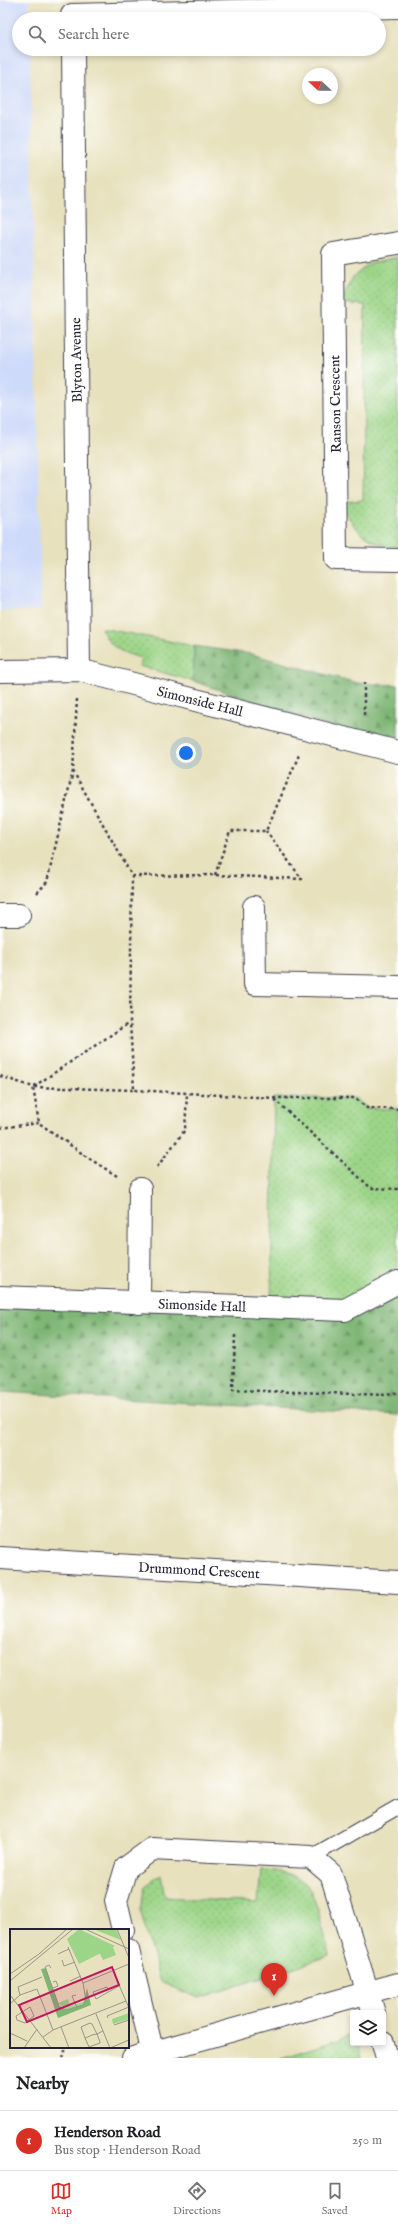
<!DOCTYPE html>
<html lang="en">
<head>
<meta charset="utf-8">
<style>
  body { margin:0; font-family:"IM FELL English",serif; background:#f6f6f6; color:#202124 }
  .controls { position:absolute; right:12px; bottom:12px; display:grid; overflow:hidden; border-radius:4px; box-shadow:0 2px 6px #0003 }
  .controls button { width:36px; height:36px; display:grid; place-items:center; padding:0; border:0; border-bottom:1px solid #e0e0e0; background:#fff; color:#202124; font:20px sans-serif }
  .compass { position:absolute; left:302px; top:68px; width:36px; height:36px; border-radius:50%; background:#fff; box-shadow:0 2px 6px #0003; rotate:292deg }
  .you { position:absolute; left:186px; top:753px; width:14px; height:14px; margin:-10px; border:3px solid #fff; border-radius:50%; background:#1a73e8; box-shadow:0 0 0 6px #1a73e833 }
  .badge { display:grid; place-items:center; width:26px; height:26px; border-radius:50%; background:#d93025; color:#fff; font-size:13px; font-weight:700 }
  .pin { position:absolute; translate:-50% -33px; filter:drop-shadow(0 1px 2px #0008) }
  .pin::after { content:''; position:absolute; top:21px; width:14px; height:12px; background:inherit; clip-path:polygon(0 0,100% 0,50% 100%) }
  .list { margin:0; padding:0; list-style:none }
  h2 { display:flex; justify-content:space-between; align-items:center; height:52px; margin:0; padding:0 16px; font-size:17px }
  h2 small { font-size:13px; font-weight:400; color:#757577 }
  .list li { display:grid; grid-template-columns:26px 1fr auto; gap:12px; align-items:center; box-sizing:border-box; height:60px; padding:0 16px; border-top:1px solid #e0e0e0 }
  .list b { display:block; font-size:15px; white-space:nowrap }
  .list p { margin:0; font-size:13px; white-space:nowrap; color:#757577 }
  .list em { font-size:13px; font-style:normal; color:#757577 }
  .icon { flex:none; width:22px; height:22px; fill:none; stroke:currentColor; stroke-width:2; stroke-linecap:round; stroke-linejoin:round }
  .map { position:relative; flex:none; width:398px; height:2058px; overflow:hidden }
  .search { position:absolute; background:#fff; box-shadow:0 2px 6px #0003; left:12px; right:12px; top:12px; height:44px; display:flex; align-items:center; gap:10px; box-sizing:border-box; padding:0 14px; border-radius:22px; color:#757577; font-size:15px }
  .sheet { height:112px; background:#fff }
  nav { display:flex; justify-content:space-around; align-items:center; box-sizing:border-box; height:56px; border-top:1px solid #e0e0e0; background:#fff; font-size:11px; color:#757577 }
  nav a { display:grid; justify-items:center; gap:2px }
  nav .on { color:#d93025 }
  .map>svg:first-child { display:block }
</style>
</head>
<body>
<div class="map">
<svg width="398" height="2058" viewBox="0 0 398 2058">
  <defs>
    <pattern id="grass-dots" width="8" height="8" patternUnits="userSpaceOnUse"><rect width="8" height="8" fill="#9dd588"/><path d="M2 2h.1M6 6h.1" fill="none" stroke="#87b776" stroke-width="1.8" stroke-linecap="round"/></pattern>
    <pattern id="forest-firs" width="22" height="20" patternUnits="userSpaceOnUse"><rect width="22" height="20" fill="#7eb674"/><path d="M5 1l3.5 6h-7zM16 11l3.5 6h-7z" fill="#679460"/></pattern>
  </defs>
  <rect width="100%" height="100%" fill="#fdfcf7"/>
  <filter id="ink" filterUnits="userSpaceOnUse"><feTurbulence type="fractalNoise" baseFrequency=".025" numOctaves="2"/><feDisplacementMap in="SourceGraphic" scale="8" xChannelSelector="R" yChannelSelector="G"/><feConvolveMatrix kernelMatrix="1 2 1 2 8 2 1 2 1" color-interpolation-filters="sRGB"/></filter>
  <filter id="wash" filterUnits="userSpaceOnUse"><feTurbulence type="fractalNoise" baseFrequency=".012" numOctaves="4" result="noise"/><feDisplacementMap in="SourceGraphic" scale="16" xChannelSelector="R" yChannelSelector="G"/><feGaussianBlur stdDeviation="0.9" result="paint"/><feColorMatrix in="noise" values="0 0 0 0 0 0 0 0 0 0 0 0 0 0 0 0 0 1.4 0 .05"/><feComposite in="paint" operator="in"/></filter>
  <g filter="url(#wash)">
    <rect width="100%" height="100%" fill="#e7e1bd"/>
    <path fill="#cedafa" d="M0,0H29V19H19V49H30L41,610L0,611Z"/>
    <g fill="url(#grass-dots)" stroke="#607c62">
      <path d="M398,257V547C366,545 353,529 341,502L363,500L365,305L340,303L353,277L370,263Z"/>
      <path d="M101,628L194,646L193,681L139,666L141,658C120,652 111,649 101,628Z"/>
      <path d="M274,1098H355L367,1108L398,1109V1282L345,1310L271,1308Z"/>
      <path d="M261,1869C277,1871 292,1873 305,1883C316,1892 326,1942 329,1956L199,1998L160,1982L140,1909L145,1886L161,1875L165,1897L258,1903Z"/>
      <path d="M353,2035V2043H357L361,2058H281Z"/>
    </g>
    <g fill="url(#forest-firs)" stroke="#506c58">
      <path d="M194,646L251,654L357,683L398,685V750L193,681Z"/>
      <path d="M398,1282V1415L0,1392V1297L345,1310Z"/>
    </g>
  </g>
  <g filter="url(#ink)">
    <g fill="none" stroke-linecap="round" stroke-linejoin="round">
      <g stroke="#403f4e" stroke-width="16">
        <path id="service" d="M311,1857L398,1807"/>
      </g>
      <g stroke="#403f4e" stroke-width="24">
        <g id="minor">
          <path d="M72,15L398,7"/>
          <path d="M73,49L79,670"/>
          <path d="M398,243L333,254L336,559L398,560"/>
          <path d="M0,671L79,670L398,752"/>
          <path d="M254,907L255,984L398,987"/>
          <path d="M0,915H19"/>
          <path d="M0,1297L345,1310L398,1282"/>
          <path d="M139,1303L140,1189"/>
          <path d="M0,1558L398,1582"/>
          <path d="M123,1930L116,1901L126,1868L152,1849L311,1857L331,1874L374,2013"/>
          <path d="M128,1950L154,2058"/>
          <path d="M383,2043L387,2058"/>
          <path d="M133,2058L398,1984"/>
        </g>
      </g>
      <g stroke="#403f4e" stroke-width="2.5" stroke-dasharray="3 3" stroke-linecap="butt">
        <path d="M77,699L73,771L132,876L130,1022L134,1090L274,1098H355L367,1108L398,1109"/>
        <path d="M364,715V683"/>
        <path d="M215,875L230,831H266L299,755"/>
        <path d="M132,876L215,875L302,879L266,831"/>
        <path d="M37,893L47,882L73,771"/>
        <path d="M0,1076L33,1087L129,1023"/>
        <path d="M274,1099L371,1188L398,1189"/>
        <path d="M0,1128L39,1123"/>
        <path d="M157,1167L185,1130L187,1094"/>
        <path d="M117,1176L90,1159L39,1123L33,1087L134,1090"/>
        <path d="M235,1335L233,1390L387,1395L398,1392"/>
        <path d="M63,2058L66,2047"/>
      </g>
      <use href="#service" stroke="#fff" stroke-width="14"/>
      <use href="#minor" stroke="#fff" stroke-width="22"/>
    </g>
  </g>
  <g text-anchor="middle" stroke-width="3" stroke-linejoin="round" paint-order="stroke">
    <g font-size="14" fill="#22223b" stroke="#fdfcf7">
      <text transform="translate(76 360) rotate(-91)" y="5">Blyton Avenue</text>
      <text transform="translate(335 404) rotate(-91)" y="5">Ranson Crescent</text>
      <text transform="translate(200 701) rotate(14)" y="5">Simonside Hall</text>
      <text transform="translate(202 1305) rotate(2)" y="5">Simonside Hall</text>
      <text transform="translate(199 1570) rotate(3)" y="5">Drummond Crescent</text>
    </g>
  </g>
  <g transform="translate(10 1929)">
    <rect width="119" height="119" fill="#e7e1bd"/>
    <path d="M69,0L105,17L69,35L57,10ZM58,70L60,77L76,72L73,76L56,81L48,74ZM119,84V90L103,95L102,90Z" fill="#9dd588"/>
    <path d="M36,39L49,77L56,81L73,76L77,59L81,76L48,89L31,40Z" fill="#7eb674"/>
    <path d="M83,0H106L111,11Z" fill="#9dd588"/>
    <path d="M103,18L106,26L93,31L89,23Z" fill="#9dd588"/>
    <path fill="none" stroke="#989589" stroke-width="1" d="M75,0L119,20M107,0L119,29M48,25L59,20M52,31L54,37L65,33M41,39L39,36L35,38L49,77L56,81L73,76L76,72L73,54L58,18M103,42L119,79M0,45L29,25L57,0M0,52L63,0M60,52L71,47M73,54L119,35M43,59L48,57L46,52L43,53M98,60L97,58L83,63L86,70L109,57M0,66L41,119M10,66L8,58L32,48M66,66L62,67L67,79M0,75L10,66L27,60L43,101M20,78L24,87L15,94L7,91L6,87ZM86,85L100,119M98,89L97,87L119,78M104,96L119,91M51,98L59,119M0,104L17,112M33,108L43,101L116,72M75,109L79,118L90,114V113L87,105L82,95L80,94L71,98L75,109L80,107L82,106L87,105L93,102M14,119L27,100M100,119L119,111"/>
    <path fill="#c2185b" fill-opacity="0.15" stroke="#c2185b" stroke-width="2" d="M102,38L109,56L17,93L9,76Z"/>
    <rect width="119" height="119" fill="none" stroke="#22223b" stroke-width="2"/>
  </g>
</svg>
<div class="controls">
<button><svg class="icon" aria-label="layers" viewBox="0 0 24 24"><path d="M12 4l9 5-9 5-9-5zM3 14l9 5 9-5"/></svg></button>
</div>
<svg class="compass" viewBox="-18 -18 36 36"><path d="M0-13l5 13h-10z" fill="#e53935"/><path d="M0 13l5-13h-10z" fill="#757577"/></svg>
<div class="you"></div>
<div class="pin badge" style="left:274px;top:1996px">1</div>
<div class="search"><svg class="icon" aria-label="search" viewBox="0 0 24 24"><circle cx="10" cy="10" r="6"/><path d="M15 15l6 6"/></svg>Search here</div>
</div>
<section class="sheet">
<h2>Nearby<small></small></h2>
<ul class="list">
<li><span class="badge">1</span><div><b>Henderson Road</b><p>Bus stop · Henderson Road</p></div><em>250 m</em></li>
</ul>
</section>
<nav>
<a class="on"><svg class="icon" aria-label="map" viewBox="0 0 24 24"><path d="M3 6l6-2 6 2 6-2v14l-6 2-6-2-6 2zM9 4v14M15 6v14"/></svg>Map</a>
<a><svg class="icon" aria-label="directions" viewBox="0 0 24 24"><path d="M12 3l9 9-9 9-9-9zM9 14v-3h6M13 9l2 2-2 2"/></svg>Directions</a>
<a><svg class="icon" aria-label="saved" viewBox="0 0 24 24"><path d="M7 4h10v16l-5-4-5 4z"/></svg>Saved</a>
</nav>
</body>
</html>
